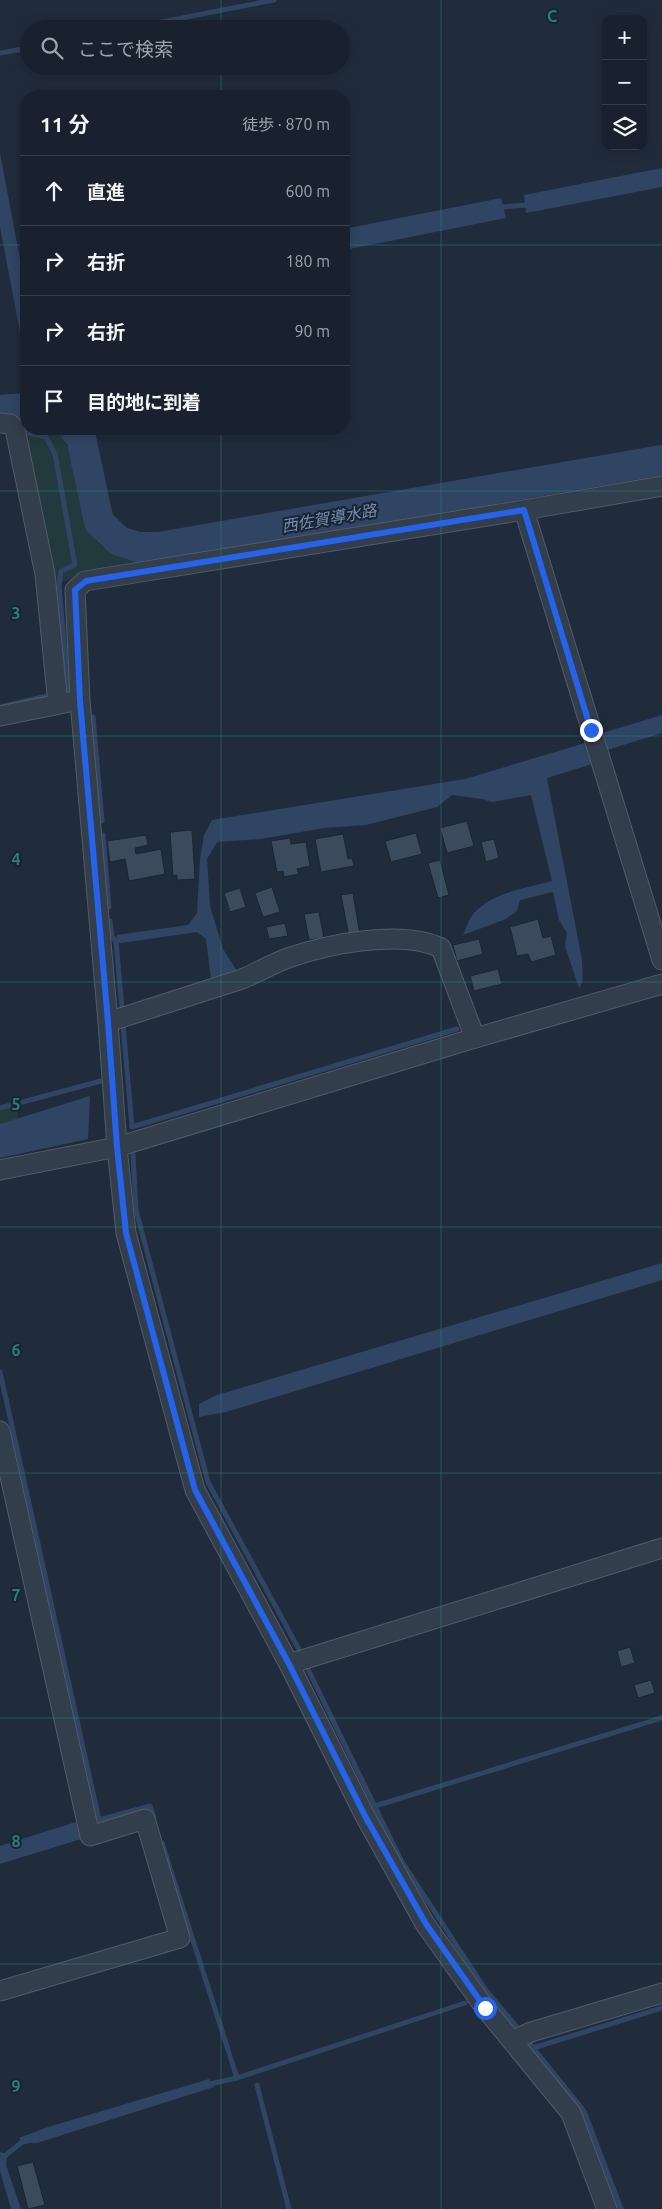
<!DOCTYPE html>
<html lang="ja">
<head>
<meta charset="utf-8">
<style>
  body { margin:0; font-family:Ubuntu,"Noto Sans JP",sans-serif; background:#212935; color:#f1f3f6 }
  .controls { position:absolute; right:15px; top:15px; display:grid; overflow:hidden; border-radius:10px; box-shadow:0 2px 12px #0003 }
  .controls button { width:45px; height:45px; display:grid; place-items:center; padding:0; border:0; border-bottom:1px solid #363e49; background:#18212d; color:#f1f3f6; font:25px sans-serif }
  .stop { position:absolute; width:15px; height:15px; margin:-11px; border:4px solid #2563eb; border-radius:50%; background:#fff }
  .stop.end { background:#2563eb; border-color:#fff; box-shadow:0 1px 5px #0008 }
  .list { margin:0; padding:0; list-style:none }
  h2 { display:flex; justify-content:space-between; align-items:center; height:65px; margin:0; padding:0 20px; font-size:21px }
  h2 small { font-size:16px; font-weight:400; color:#9fa3aa }
  .list li { display:grid; grid-template-columns:32px 1fr auto; gap:15px; align-items:center; box-sizing:border-box; height:70px; padding:0 20px; border-top:1px solid #363e49 }
  .list b { display:block; font-size:19px; white-space:nowrap }
  .list em { font-size:16px; font-style:normal; color:#9fa3aa }
  .icon { flex:none; width:28px; height:28px; fill:none; stroke:currentColor; stroke-width:2; stroke-linecap:round; stroke-linejoin:round }
  .map { position:relative; flex:none; width:662px; height:2209px; overflow:hidden }
  .search { position:absolute; background:#18212d; box-shadow:0 2px 12px #0003; left:20px; top:20px; width:330px; height:55px; display:flex; align-items:center; gap:12px; box-sizing:border-box; padding:0 18px; border-radius:28px; color:#9fa3aa; font-size:19px }
  .panel { position:absolute; background:#18212d; box-shadow:0 2px 12px #0003; left:20px; top:90px; width:330px; height:345px; border-radius:20px }
  .map>svg:first-child { display:block }
</style>
</head>
<body>
<div class="map">
<svg width="662" height="2209" viewBox="0 0 662 2209">
  <rect width="100%" height="100%" fill="#202c3c"/>
  <g fill="#223a3d">
    <path d="M20,417H26V429H56C83,460 69,511 98,543C105,551 123,555 133,559L662,469V479L52,583Z"/>
    <path d="M15,1102L19,1119L0,1124V1105Z"/>
  </g>
  <g fill="#304563">
    <path d="M0,153L26,291V364L0,227Z"/>
    <path d="M662,168V187L526,213L524,195Z"/>
    <path d="M501,198L506,218L344,250V229Z"/>
    <path d="M662,715V733L607,750L602,733Z"/>
    <path d="M585,743L592,764L547,778L582,960C582,969 585,981 579,988L565,946L567,933L559,920L553,892L520,900L517,911L506,919L463,935C466,929 468,922 471,917C489,892 524,889 552,881L531,795L492,802L482,799L452,795L437,807L366,825L324,828L261,839L217,842L207,859L210,906L223,949L237,971L211,980L206,939L197,932L121,943L116,941L117,935L188,925L197,913L200,860L204,835L212,820L465,779Z"/>
    <path d="M90,1096L88,1139L0,1158V1124Z"/>
    <path d="M662,1263V1280L226,1412L199,1417V1404L217,1395Z"/>
    <path d="M76,1822L81,1839L0,1864V1846Z"/>
    <path d="M209,2079L214,2087L37,2143L22,2142L19,2138L45,2128Z"/>
    <path d="M0,2152L7,2154L6,2165L21,2209H11L0,2171Z"/>
  </g>
  <g fill="none" stroke-linecap="round" stroke-linejoin="round">
    <g stroke="#304563" stroke-width="5">
      <path d="M126,29L274,0"/>
      <path d="M0,53L29,48"/>
      <path d="M503,207L525,205"/>
      <path d="M0,707L68,691L59,585L61,571L75,565L55,454L46,437L28,433"/>
      <path d="M93,717L102,821"/>
      <path d="M103,835L109,907"/>
      <path d="M110,921L112,937L116,941L122,1009"/>
      <path d="M123,1025L132,1127L457,1029"/>
      <path d="M0,1108L101,1081"/>
      <path d="M133,1154L136,1210L208,1482L302,1655"/>
      <path d="M0,1372L99,1820L150,1806L154,1818"/>
      <path d="M305,1663L401,1860L485,1989L521,2032"/>
      <path d="M375,1806L662,1718"/>
      <path d="M162,1843L237,2078L465,2003"/>
      <path d="M526,2039L584,2111L621,2209"/>
      <path d="M533,2048L662,2008"/>
      <path d="M205,2085L237,2078"/>
      <path d="M257,2085L289,2209"/>
      <path d="M0,2160L22,2142L28,2141"/>
    </g>
    <g stroke="#304563" stroke-width="30">
      <path d="M0,410L26,408"/>
      <path d="M74,429L81,438L99,522L119,541L138,547H159L662,460"/>
    </g>
  </g>
  <g fill="#3b4a5c" stroke="#1b2533">
    <path d="M467,821L474,846L447,853L440,828Z"/>
    <path d="M192,830L195,879L177,880V875L173,876L170,832Z"/>
    <path d="M416,833L422,854L391,862L385,841Z"/>
    <path d="M343,834L348,859L352,858L354,866L321,872L315,839Z"/>
    <path d="M146,835L148,845L135,848L136,854L161,849L165,874L129,881L125,859L110,862L107,841Z"/>
    <path d="M290,838L291,844L306,842L310,866L297,869L299,874L284,877L283,871L277,872L271,841Z"/>
    <path d="M494,839L499,858L486,862L481,842Z"/>
    <path d="M440,860L449,895L438,898L428,863Z"/>
    <path d="M272,887L280,912L263,917L255,893Z"/>
    <path d="M240,888L246,907L230,912L224,893Z"/>
    <path d="M353,893L360,935L349,937L341,895Z"/>
    <path d="M319,912L324,938L309,940L304,914Z"/>
    <path d="M538,919L543,938L551,936L556,955L531,962L528,954L517,956L510,927Z"/>
    <path d="M285,923L288,936L269,939L266,927Z"/>
    <path d="M479,939L483,954L457,961L453,945Z"/>
    <path d="M498,969L502,984L474,991L470,976Z"/>
    <path d="M630,1647L635,1663L621,1667L617,1651Z"/>
    <path d="M651,1680L655,1693L638,1698L634,1685Z"/>
    <path d="M33,2162L45,2205L28,2209L17,2166Z"/>
  </g>
  <g fill="none" stroke-linecap="round" stroke-linejoin="round">
    <g stroke="#515b6a" stroke-width="21">
      <g id="street">
        <path d="M0,423L10,424L15,429L45,574L58,704"/>
        <path d="M524,510L662,960"/>
        <path d="M0,716L70,702"/>
        <path d="M108,1022C152,1008 196,994 239,980C256,974 271,964 288,958C328,944 402,929 441,948L475,1038"/>
        <path d="M0,1170L117,1147L475,1038L662,984"/>
        <path d="M0,1431L90,1836L145,1819L180,1938L0,1991"/>
        <path d="M289,1664L662,1548"/>
        <path d="M512,2041L531,2032L662,1993"/>
        <path d="M607,2209L571,2113L485,2008L425,1924L365,1816L289,1664L195,1490L126,1233L117,1147L108,1022L80,701L75,590L85,581L524,510L662,486"/>
      </g>
    </g>
    <use href="#street" stroke="#333e4c" stroke-width="19"/>
  </g>
  <g fill="none" stroke-linecap="round" stroke-linejoin="round">
    <path stroke="#2563eb" stroke-width="6" d="M485,2008L426,1924L365,1816L289,1664L195,1490L126,1233L117,1147L108,1022L80,701L75,590L86,581L524,510L591,730"/>
  </g>
  <path fill="none" stroke="#27807c" stroke-width="1" stroke-opacity="0.55" d="M221,0V29M441,0V2209M221,66V96M0,245H26M344,245H662M221,429V2209M0,491H662M0,736H662M0,982H662M0,1227H662M0,1473H662M0,1718H662M0,1964H662"/>
  <g text-anchor="middle" stroke-width="4" stroke-linejoin="round" paint-order="stroke">
    <g font-size="16" font-style="italic" fill="#748eb3" stroke="#192331">
      <text transform="translate(329 518) rotate(-10)" y="6">西佐賀導水路</text>
    </g>
  </g>
  <g font-size="16" text-anchor="middle" font-weight="bold" fill="#27807c" stroke="#192331" stroke-width="4" stroke-linejoin="round" paint-order="stroke">
    <text x="552" y="22">C</text>
    <text x="16" y="619">3</text>
    <text x="16" y="865">4</text>
    <text x="16" y="1110">5</text>
    <text x="16" y="1356">6</text>
    <text x="16" y="1601">7</text>
    <text x="16" y="1847">8</text>
    <text x="16" y="2092">9</text>
  </g>
</svg>
<div class="controls">
<button>+</button>
<button>−</button>
<button><svg class="icon" aria-label="layers" viewBox="0 0 24 24"><path d="M12 4l9 5-9 5-9-5zM3 14l9 5 9-5"/></svg></button>
</div>
<div class="stop" style="left:485px;top:2008px"></div>
<div class="stop end" style="left:591px;top:730px"></div>
<div class="search"><svg class="icon" aria-label="search" viewBox="0 0 24 24"><circle cx="10" cy="10" r="6"/><path d="M15 15l6 6"/></svg>ここで検索</div>
<section class="panel">
<h2>11 分<small>徒歩 · 870 m</small></h2>
<ul class="list">
<li><svg class="icon" aria-label="ahead" viewBox="0 0 24 24"><path d="M12 20V5M6 11l6-6 6 6"/></svg><div><b>直進</b></div><em>600 m</em></li>
<li><svg class="icon" aria-label="right" viewBox="0 0 24 24"><path d="M7 20v-9h11M14 6l5 5-5 5"/></svg><div><b>右折</b></div><em>180 m</em></li>
<li><svg class="icon" aria-label="right" viewBox="0 0 24 24"><path d="M7 20v-9h11M14 6l5 5-5 5"/></svg><div><b>右折</b></div><em>90 m</em></li>
<li><svg class="icon" aria-label="arrive" viewBox="0 0 24 24"><path d="M6 21V4h12l-3 4 3 4H6"/></svg><div><b>目的地に到着</b></div></li>
</ul>
</section>
</div>
</body>
</html>
